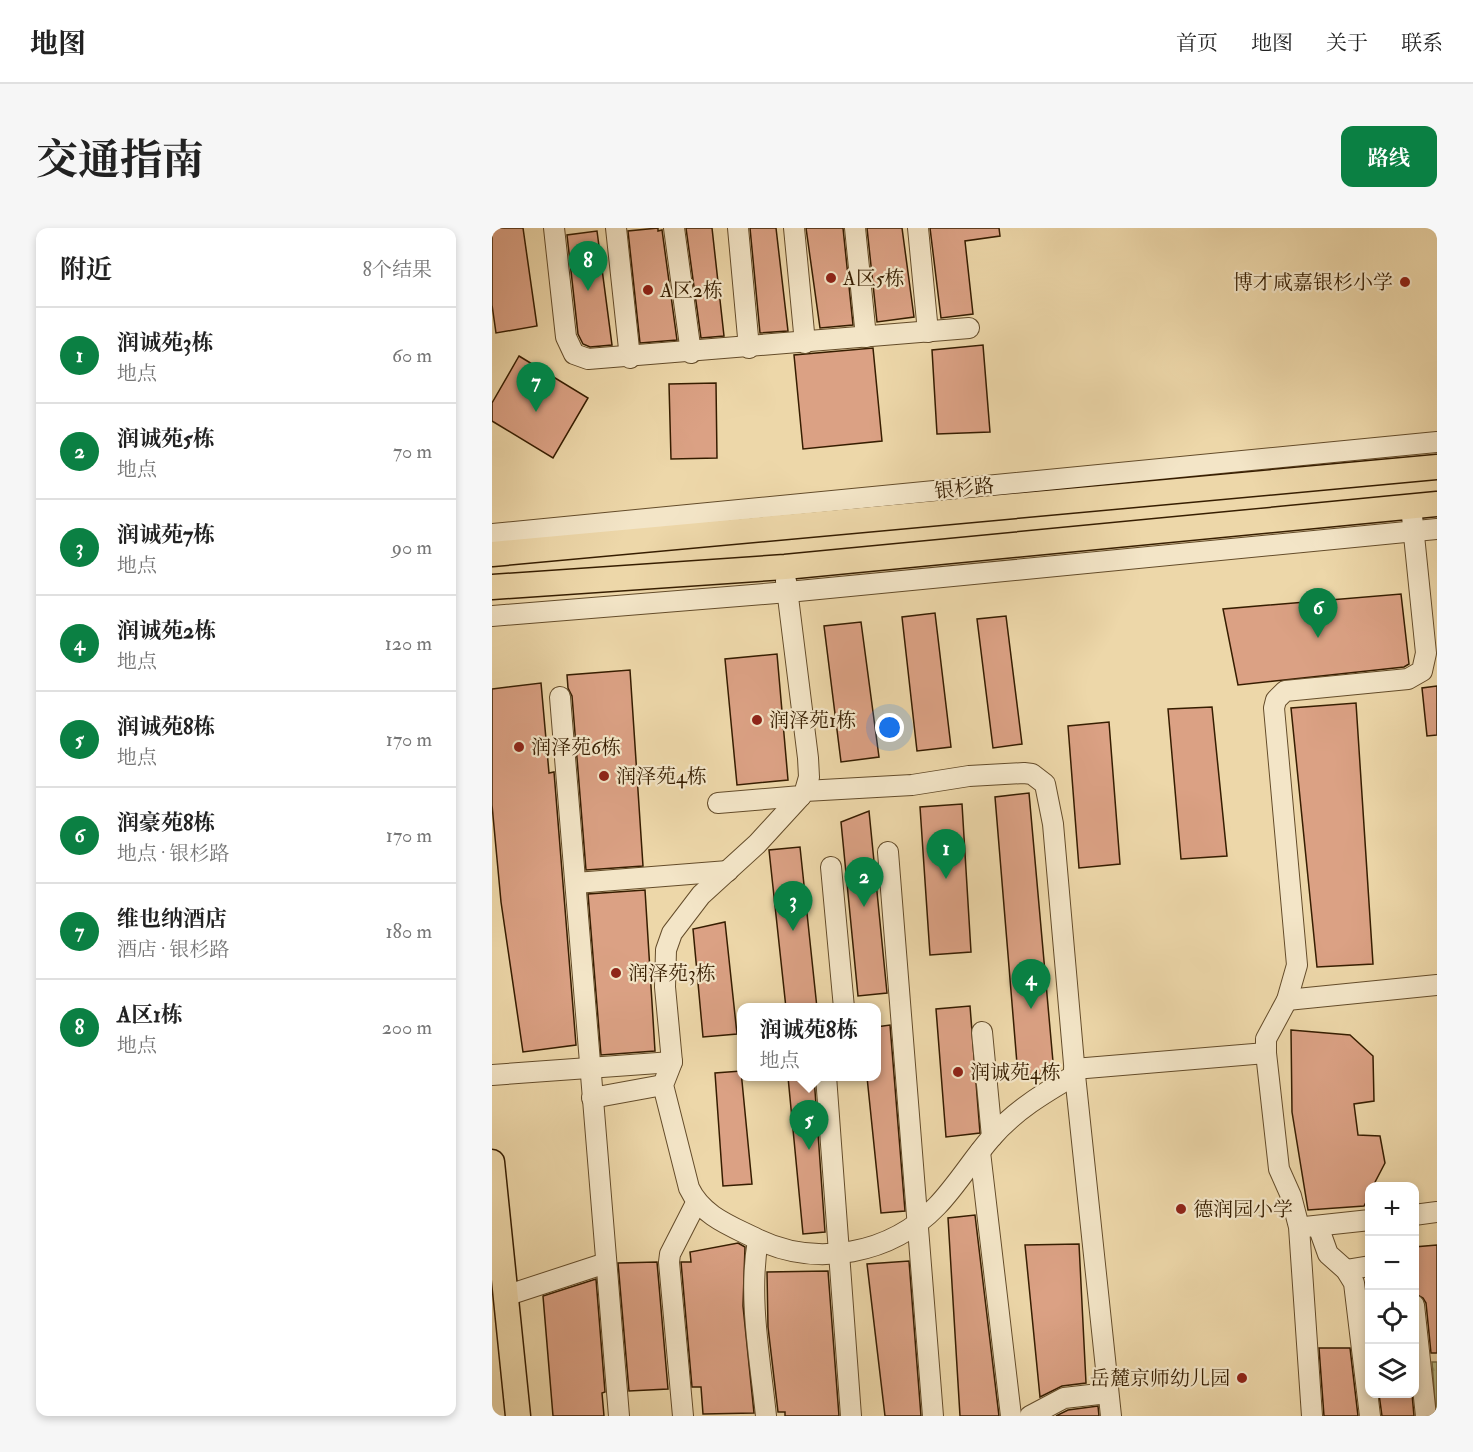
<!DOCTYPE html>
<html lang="zh">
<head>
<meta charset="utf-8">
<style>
  body { margin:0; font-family:"IM FELL Double Pica","Noto Serif SC",serif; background:#f6f6f6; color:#222 }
  .controls { position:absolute; right:18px; bottom:18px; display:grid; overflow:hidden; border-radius:12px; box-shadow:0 3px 9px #0003 }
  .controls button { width:54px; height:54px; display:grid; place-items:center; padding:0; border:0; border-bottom:2px solid #e0e0e0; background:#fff; color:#222; font:30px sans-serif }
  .you { position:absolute; left:398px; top:500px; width:21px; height:21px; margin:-15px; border:4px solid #fff; border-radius:50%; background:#1a73e8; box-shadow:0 0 0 9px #1a73e833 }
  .badge { display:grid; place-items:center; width:39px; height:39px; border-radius:50%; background:#0b8043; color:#fff; font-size:20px; font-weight:700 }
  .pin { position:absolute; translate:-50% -50px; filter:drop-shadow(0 2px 3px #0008) }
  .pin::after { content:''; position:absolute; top:32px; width:21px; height:18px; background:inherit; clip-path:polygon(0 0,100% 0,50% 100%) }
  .popup { position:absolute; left:245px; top:775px; width:144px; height:78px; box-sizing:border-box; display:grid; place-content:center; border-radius:12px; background:#fff; filter:drop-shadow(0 2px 4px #0005); font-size:20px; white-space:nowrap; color:#767676 }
  .popup b { font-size:22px; color:#222 }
  .popup::after { content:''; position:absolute; left:50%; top:100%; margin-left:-12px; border:12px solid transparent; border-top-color:#fff }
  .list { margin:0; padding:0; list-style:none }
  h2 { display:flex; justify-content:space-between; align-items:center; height:78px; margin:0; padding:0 24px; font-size:26px }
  h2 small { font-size:20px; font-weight:400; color:#767676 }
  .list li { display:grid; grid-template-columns:39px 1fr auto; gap:18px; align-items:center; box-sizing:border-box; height:96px; padding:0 24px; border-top:2px solid #e0e0e0 }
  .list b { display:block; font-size:22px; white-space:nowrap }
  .list p { margin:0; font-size:20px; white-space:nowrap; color:#767676 }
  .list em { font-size:20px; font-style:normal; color:#767676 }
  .icon { flex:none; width:33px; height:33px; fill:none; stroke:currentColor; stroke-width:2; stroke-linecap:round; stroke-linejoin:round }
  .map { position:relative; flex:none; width:945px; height:1188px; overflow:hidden; border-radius:12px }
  header { display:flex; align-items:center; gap:36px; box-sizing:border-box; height:84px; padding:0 30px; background:#fff; border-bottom:2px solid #e0e0e0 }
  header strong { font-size:28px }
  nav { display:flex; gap:33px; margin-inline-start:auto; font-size:21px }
  .intro { display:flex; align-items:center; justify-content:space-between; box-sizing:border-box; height:144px; padding:0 36px }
  h1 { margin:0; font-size:42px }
  .button { padding:15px 27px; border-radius:12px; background:#0b8043; color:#fff; font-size:21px; font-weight:700 }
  main { display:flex; gap:36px; padding:0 36px }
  aside { flex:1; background:#fff; border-radius:12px; box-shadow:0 3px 9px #0003 }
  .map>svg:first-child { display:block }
</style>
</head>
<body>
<header>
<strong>地图</strong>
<nav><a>首页</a><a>地图</a><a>关于</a><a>联系</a></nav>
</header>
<div class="intro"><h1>交通指南</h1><a class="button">路线</a></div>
<main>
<aside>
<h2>附近<small>8个结果</small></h2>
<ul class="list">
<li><span class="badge">1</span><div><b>润诚苑3栋</b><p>地点</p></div><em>60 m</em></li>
<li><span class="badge">2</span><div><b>润诚苑5栋</b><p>地点</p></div><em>70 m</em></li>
<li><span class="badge">3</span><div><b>润诚苑7栋</b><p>地点</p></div><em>90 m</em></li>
<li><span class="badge">4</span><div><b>润诚苑2栋</b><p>地点</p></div><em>120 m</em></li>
<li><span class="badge">5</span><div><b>润诚苑8栋</b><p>地点</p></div><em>170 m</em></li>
<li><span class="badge">6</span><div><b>润豪苑8栋</b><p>地点 · 银杉路</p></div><em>170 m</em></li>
<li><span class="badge">7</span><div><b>维也纳酒店</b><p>酒店 · 银杉路</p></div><em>180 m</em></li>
<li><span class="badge">8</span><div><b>A区1栋</b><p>地点</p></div><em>200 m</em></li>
</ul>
</aside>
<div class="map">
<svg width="945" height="1188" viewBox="0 0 945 1188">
  <defs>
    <pattern id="park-crowns" width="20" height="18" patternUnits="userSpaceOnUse" patternTransform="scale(1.5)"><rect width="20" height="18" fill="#bbbd86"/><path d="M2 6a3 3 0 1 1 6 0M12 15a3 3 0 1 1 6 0" fill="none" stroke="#a1a272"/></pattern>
  </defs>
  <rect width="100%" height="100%" fill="#edd7a9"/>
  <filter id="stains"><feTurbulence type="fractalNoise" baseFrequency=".00333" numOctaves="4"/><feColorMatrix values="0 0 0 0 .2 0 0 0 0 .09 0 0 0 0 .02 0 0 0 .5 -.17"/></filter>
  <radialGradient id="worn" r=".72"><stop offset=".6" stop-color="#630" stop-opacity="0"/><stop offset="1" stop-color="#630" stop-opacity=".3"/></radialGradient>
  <path fill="url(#park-crowns)" stroke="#786d43" stroke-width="1.5" d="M940,1134H945V1188H944Z"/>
  <g fill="#dba184" stroke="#361d00" stroke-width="1.5">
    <path d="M0,0H31L45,98L4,105L0,77Z"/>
    <path d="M166,0V3L170,2L185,112L148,115L136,3Z"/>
    <path d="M194,0H220L232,108L209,110Z"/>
    <path d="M258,0H284L296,103L268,105Z"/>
    <path d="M314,0H351L361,97L328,100Z"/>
    <path d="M375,0H410L422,89L385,94Z"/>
    <path d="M438,0H507L508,8L473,13L481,86L449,90Z"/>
    <path d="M105,3L120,117L98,119L91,116L86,106L75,7Z"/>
    <path d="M491,117L498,204L445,206L440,122Z"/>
    <path d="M381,120L390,213L311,221L302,127Z"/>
    <path d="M27,128L96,170L61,230L0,193V175Z"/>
    <path d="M224,155L225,230L179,231L177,156Z"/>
    <path d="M909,366L917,436L912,439L746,457L731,381Z"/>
    <path d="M443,385L459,519L425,523L410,389Z"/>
    <path d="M514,388L530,516L501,520L485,391Z"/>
    <path d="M369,394L387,529L349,534L332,398Z"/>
    <path d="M285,426L296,552L245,557L233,431Z"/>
    <path d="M138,442L151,638L94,642L80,468L76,460L75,447Z"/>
    <path d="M49,455L57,545L62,544L84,817L31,824L9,674L0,577V461Z"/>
    <path d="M945,458V507L935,508L930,460Z"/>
    <path d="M864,475L881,736L825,739L799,480Z"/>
    <path d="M720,479L735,628L689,631L676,481Z"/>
    <path d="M617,494L628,636L587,640L576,498Z"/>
    <path d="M537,565L562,845L526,848L503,569Z"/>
    <path d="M470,576L479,724L438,727L428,579Z"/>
    <path d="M377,583L395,765L366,768L349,594Z"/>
    <path d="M308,619L325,780H294L277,622Z"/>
    <path d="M153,662L163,823L109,827L96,666Z"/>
    <path d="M233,694L245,806L211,809L201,701Z"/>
    <path d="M478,778L488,905L454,909L444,781Z"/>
    <path d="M398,797L413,983L389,985L375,849H384V799Z"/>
    <path d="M799,802L858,807L881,828L882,873L862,876L866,907L888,908L893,935L881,958H878V966L872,978L816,982L800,884Z"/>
    <path d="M249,843L260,956L231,958L223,845Z"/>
    <path d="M296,849H322L333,1004L311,1006Z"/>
    <path d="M483,987L507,1188H468L456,990Z"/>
    <path d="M246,1015L253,1019L251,1078L262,1185L211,1186L209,1159H200L189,1034H199L198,1024Z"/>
    <path d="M587,1016L594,1155L570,1158L548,1169L533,1017Z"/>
    <path d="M945,1017V1125H939L934,1075L931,1070L922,1065V1019Z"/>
    <path d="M417,1033L429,1188H393L375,1036Z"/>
    <path d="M165,1034L176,1161L137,1163L126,1035Z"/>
    <path d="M336,1043L347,1188H293V1184H286L276,1099L275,1044Z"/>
    <path d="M104,1051L113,1164L110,1165L112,1188H61L51,1068Z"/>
    <path d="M827,1120H858L866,1188H832Z"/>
    <path d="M887,1166H920L922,1188H890Z"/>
    <path d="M606,1178L607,1188H564L576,1182Z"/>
  </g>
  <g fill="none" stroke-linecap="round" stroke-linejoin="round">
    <g stroke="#644c2a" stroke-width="22">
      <g id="minor">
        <path d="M62,0L74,109L82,126L96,131L477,100"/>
        <path d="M124,0L138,130"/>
        <path d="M182,0L199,125"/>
        <path d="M246,0L257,120"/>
        <path d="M302,0L313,115"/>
        <path d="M363,0L374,109"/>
        <path d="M426,0L436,104"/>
        <path d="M0,306L945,214"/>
        <path d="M294,353L316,530L317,549L313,563"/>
        <path d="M0,388L296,364L945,301"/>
        <path d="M68,469L127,1188"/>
        <path d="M309,568L265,616L209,667L180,705L174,722L173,759L180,834L171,857L197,960C210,988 239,998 265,1011C325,1040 399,1026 445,978C465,957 480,932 499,910C522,883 552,865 583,847"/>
        <path d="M226,575L309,568L313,563L420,557L477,548L532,545L540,546L553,556L561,596L583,847L619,1188"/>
        <path d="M396,624L441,1188"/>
        <path d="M339,639L352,780"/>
        <path d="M84,655L236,643"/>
        <path d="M795,772L945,757"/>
        <path d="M490,804L500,909"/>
        <path d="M582,841L774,825"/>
        <path d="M0,847L180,834"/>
        <path d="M334,848L359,1188"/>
        <path d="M100,870L171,857"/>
        <path d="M488,924L519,1188"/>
        <path d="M922,987L945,984"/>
        <path d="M826,998L836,1026L854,1042L862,1055L878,1188"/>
        <path d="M813,999L878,992"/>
        <path d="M266,1012C256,1069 268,1130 274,1188"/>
        <path d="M854,1042L878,1038"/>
        <path d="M13,1068L114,1035"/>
        <path d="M922,1077L934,1188"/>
        <path d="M191,1188L177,1034L178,1026L204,975"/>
        <path d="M538,1188L572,1170L616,1165"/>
        <path d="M820,1188L807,999L799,968L787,941L774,825V811L795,772L805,737L782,480L784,472L793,463L916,451L930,443L934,425L919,278"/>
      </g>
    </g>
    <g stroke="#361d00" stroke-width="27">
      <g id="major">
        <path d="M0,326L945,239"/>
        <path d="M0,359L293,339L945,276"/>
        <path d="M0,934L26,1188"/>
      </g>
    </g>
    <use href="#minor" stroke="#f3e5c7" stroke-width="20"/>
    <use href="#major" stroke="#edd7a9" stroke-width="24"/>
  </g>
  <g fill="#8f2418" stroke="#f3e5c7" stroke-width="2">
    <circle cx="339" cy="50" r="6"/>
    <circle cx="913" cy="54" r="6"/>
    <circle cx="156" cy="62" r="6"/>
    <circle cx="265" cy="492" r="6"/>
    <circle cx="27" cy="519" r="6"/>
    <circle cx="112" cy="548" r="6"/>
    <circle cx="124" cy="745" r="6"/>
    <circle cx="466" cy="844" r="6"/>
    <circle cx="689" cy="981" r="6"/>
    <circle cx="750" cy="1150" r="6"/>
  </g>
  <g text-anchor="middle" stroke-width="4.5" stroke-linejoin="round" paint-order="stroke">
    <g font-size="20" fill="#361d00" stroke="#f3e5c7" text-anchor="start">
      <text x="351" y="57">A区5栋</text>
      <text x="901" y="61" text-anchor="end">博才咸嘉银杉小学</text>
      <text x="168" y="69">A区2栋</text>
      <text x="277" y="499">润泽苑1栋</text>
      <text x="39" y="526">润泽苑6栋</text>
      <text x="124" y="555">润泽苑4栋</text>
      <text x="136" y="752">润泽苑3栋</text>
      <text x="478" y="851">润诚苑4栋</text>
      <text x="701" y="988">德润园小学</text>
      <text x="738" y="1157" text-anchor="end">岳麓京师幼儿园</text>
    </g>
    <g font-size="20" fill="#361d00" stroke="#f3e5c7">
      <text transform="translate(472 260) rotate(-6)" y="7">银杉路</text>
    </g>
  </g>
  <rect width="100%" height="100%" filter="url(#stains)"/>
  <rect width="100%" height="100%" fill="url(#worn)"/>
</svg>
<div class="controls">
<button>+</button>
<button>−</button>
<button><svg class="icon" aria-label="locate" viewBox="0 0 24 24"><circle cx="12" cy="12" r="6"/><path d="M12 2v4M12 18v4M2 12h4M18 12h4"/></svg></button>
<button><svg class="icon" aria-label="layers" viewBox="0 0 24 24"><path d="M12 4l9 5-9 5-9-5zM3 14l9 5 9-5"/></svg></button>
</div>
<div class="you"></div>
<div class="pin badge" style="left:454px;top:651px">1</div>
<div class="pin badge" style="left:372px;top:679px">2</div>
<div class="pin badge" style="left:301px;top:703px">3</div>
<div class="pin badge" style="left:539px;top:781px">4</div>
<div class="pin badge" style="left:317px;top:922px">5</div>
<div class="popup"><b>润诚苑8栋</b>地点</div>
<div class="pin badge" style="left:826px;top:410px">6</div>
<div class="pin badge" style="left:44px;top:184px">7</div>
<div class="pin badge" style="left:96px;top:63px">8</div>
</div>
</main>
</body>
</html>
